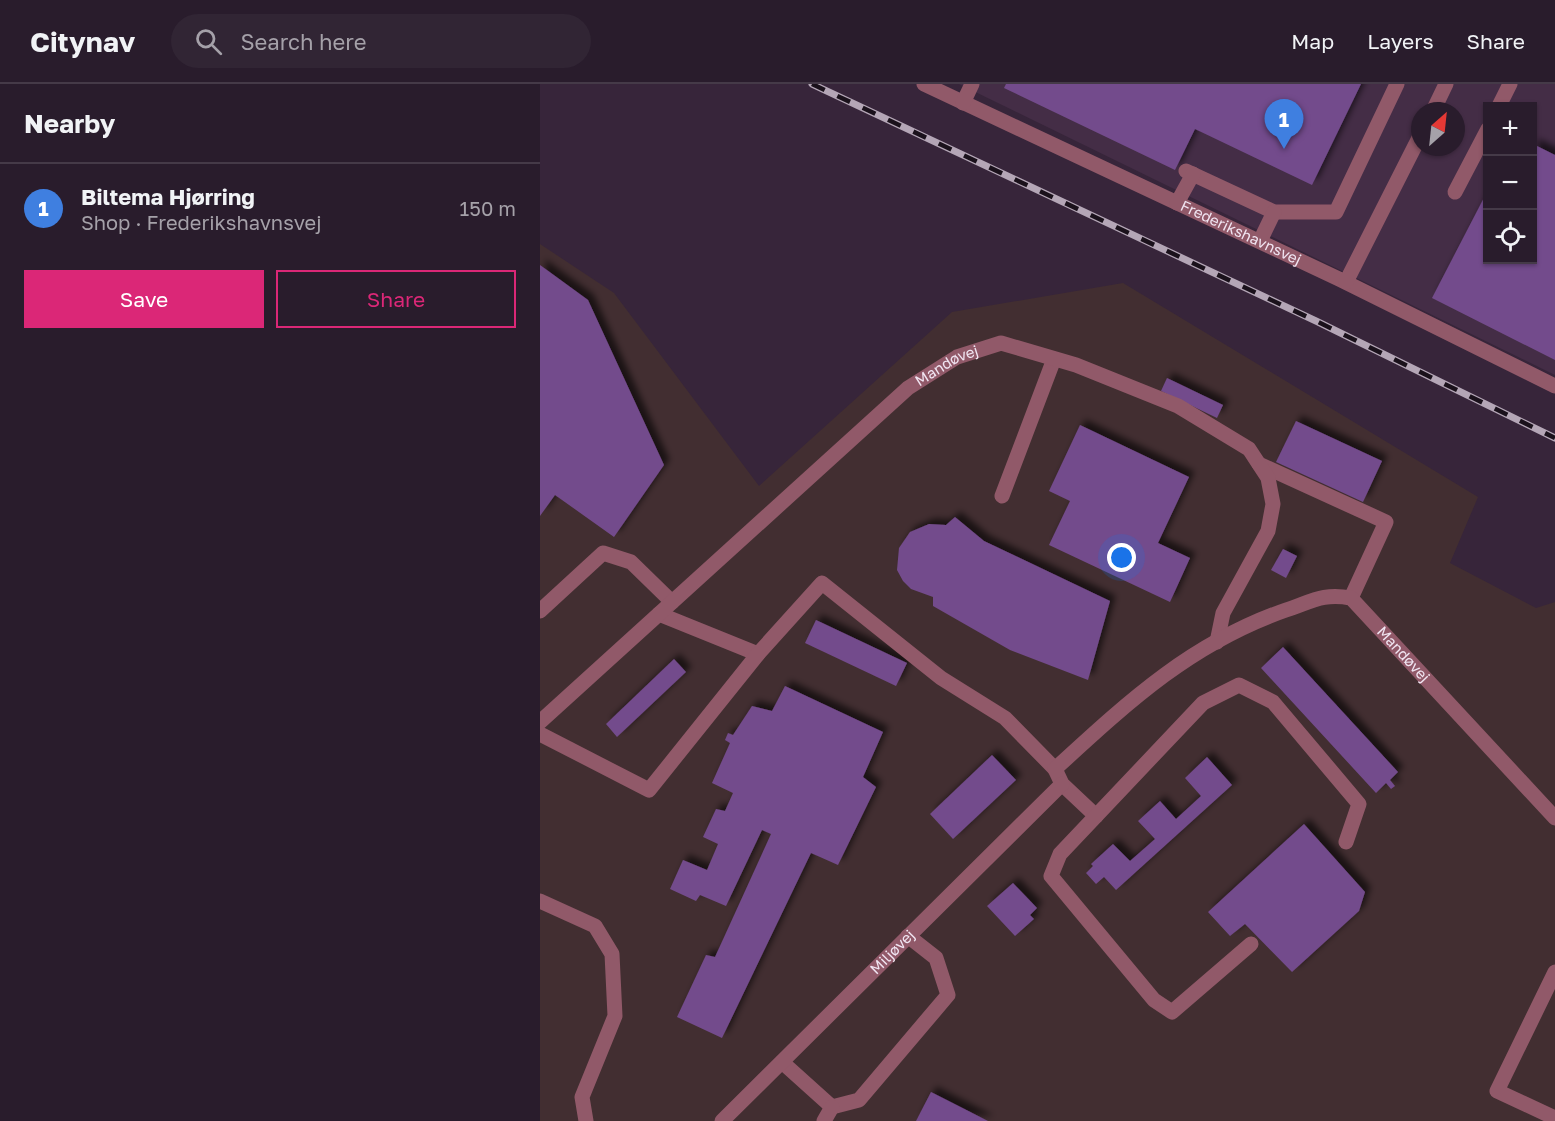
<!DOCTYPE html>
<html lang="en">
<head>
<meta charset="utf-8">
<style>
  body { margin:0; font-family:"Golos Text",sans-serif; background:#312534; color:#f1f3f6 }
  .controls { position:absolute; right:18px; top:18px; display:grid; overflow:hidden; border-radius:0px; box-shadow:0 2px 4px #0004 }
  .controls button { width:54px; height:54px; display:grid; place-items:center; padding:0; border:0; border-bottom:2px solid #453a48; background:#291c2c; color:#f1f3f6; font:30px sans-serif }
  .compass { position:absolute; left:871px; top:18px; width:54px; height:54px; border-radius:50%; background:#291c2c; box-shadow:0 2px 4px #0004; rotate:27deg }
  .you { position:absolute; left:582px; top:474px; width:21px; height:21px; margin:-15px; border:4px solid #fff; border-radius:50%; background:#1a73e8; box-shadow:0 0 0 9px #1a73e833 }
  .badge { display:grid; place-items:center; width:39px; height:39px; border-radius:50%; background:#db2777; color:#fff; font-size:20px; font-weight:700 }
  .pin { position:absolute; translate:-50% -50px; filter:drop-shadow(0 2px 3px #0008) }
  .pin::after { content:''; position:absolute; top:32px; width:21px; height:18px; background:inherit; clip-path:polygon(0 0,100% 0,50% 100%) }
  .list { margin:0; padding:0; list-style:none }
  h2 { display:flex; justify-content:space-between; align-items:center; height:78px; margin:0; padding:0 24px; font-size:26px }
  h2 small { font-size:20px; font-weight:400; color:#a5a1a9 }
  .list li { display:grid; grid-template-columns:39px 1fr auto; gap:18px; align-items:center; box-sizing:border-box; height:90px; padding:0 24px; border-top:2px solid #453a48 }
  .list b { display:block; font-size:22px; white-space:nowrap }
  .list p { margin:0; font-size:20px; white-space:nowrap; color:#a5a1a9 }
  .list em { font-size:20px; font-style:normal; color:#a5a1a9 }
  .actions { display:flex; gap:12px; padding:18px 24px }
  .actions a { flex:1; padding:14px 0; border:2px solid #db2777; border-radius:0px; text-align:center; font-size:21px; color:#db2777 }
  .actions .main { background:#db2777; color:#fff }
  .icon { flex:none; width:33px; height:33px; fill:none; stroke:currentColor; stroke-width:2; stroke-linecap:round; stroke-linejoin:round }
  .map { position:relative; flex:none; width:1015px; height:1037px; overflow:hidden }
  header { display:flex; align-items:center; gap:36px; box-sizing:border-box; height:84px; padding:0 30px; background:#291c2c; border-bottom:2px solid #453a48 }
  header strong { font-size:28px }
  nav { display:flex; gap:33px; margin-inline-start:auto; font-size:21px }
  .search { width:420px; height:54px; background:#312534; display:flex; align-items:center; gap:15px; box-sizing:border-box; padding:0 21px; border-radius:33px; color:#a5a1a9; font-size:22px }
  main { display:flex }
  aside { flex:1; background:#291c2c }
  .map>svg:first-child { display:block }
</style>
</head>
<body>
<header>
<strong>Citynav</strong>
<div class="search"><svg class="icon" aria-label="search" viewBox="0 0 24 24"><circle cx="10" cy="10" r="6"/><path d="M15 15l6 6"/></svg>Search here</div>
<nav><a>Map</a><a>Layers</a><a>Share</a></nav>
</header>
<main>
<aside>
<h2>Nearby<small></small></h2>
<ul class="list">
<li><span class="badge" style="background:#3f7fe0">1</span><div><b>Biltema Hjørring</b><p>Shop · Frederikshavnsvej</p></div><em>150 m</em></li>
</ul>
<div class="actions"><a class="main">Save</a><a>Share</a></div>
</aside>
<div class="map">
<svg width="1015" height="1037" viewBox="0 0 1015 1037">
  <defs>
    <filter id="shadow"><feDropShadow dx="5.5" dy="-5.5" stdDeviation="3" flood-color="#0009"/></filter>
  </defs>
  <rect width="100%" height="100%" fill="#37253a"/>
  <path fill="#442d46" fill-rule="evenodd" d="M419,0H1015V291ZM948,22H993V176H948ZM880,27H916V63H880Z"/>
  <path fill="#422e31" d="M0,160L74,209L219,402L412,228L583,199L938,413L910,479L996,524L1015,518V1037H0Z"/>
  <g fill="#734b8c" filter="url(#shadow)">
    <path d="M466,0H821L772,101L655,45L635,86L464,4Z"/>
    <path d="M993,60L1015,71V276L892,214L948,106V176H993Z"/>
    <path d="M0,181L48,216L124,381L74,453L15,411L0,432Z"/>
    <path d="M627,294L683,321L677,334L621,307Z"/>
    <path d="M756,337L842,377L823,418L736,378Z"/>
    <path d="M540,341L649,393L618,459L650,474L630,518L509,461L530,417L509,407Z"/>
    <path d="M415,433L444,457L570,517L548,596L470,566L393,522V513L371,505L363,497L357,486L359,464L370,448L389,440L406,441Z"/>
    <path d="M743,465L757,472L746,494L731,486Z"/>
    <path d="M276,536L367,579L356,602L265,559Z"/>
    <path d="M743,563L858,688L850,696L855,702L851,705L846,699L836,709L721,584Z"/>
    <path d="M134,575L146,588L77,653L66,640Z"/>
    <path d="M245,602L343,648L323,693L336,703L298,781L271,769L182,954L137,933L166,871L175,873L231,750L222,746L186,822L160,811L156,817L130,805L143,776L167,786L178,760L163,753L176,725L185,727L193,709L172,699L190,659L185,656L188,649L193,651L212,622L232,627Z"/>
    <path d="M452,671L476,696L413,755L390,730Z"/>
    <path d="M667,673L692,701L576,806L564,793L556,800L546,789L553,782L551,780L573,760L590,777L615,755L598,737L620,717L636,735L661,712L645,694Z"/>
    <path d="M764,740L825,808L819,827L752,888L705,840L690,852L668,828Z"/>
    <path d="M473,799L497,824L490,831L494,835L475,852L447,822Z"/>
    <path d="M391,1008L448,1037H376Z"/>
  </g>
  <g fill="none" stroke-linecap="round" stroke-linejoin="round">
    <g stroke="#915969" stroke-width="15">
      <path id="s1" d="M384,0L799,195L1015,302"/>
      <path d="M423,19L432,0"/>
      <path d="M959,22L970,0"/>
      <path d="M893,27L906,0"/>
      <path d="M646,87L734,128H796L857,0"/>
      <path d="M915,108L948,45"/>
      <path d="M637,119L653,90"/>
      <path d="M720,157L734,128"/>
      <path d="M806,198L880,52"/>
      <path d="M719,380L846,438L811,514"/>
      <path d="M462,412L514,275"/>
      <path d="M0,527L63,469L91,478L132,518"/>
      <path d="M119,530L218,570"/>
      <path id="s2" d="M0,638L368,304L417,273L461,259L536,281L638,322L709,365L728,394L733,420L728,447L683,529L677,558"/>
      <path d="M0,650L109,706L218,570L282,499L401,594L465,634L515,685"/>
      <path id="s3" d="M556,732L522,700L515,685C588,618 651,559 746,526C773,517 783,509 811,514L1015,734"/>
      <path d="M0,817L55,842L72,870L75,932L42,1013L46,1037"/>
      <path d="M711,860L632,928L614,916L511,792L520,770L663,619L699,601L733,618L819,720L806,758"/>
      <path d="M1015,888L957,1007L1015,1034"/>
      <path d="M242,978L292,1023L319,1016L408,911L396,874L368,852"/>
      <path id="s4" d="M182,1037L522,700"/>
      <path d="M284,1037L292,1023"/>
    </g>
    <g stroke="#b4a6b6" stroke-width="7">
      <path id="rail" d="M272,0L776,237L1015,354"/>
    </g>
    <use href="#rail" stroke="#1a111b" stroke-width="4.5" stroke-dasharray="14" stroke-linecap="butt"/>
  </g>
  <g text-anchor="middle" stroke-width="4.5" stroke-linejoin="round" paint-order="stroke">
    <g font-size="15" fill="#f1e5f2" stroke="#1a111b">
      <text dy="5" stroke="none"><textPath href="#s1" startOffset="350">Frederikshavnsvej</textPath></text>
      <text dy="5" stroke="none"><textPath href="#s2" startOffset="542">Mandøvej</textPath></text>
      <text dy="5" stroke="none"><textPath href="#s3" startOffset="490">Mandøvej</textPath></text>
      <text dy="5" stroke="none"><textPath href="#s4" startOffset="240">Miljøvej</textPath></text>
    </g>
  </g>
</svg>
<div class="controls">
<button>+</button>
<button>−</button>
<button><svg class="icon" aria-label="locate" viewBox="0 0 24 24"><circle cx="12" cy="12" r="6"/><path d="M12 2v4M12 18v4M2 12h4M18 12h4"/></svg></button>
</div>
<svg class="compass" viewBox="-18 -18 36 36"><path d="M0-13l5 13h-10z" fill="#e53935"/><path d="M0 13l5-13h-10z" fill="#a5a1a9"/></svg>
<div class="you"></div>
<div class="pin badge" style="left:744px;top:65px;background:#3f7fe0">1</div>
</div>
</main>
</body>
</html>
